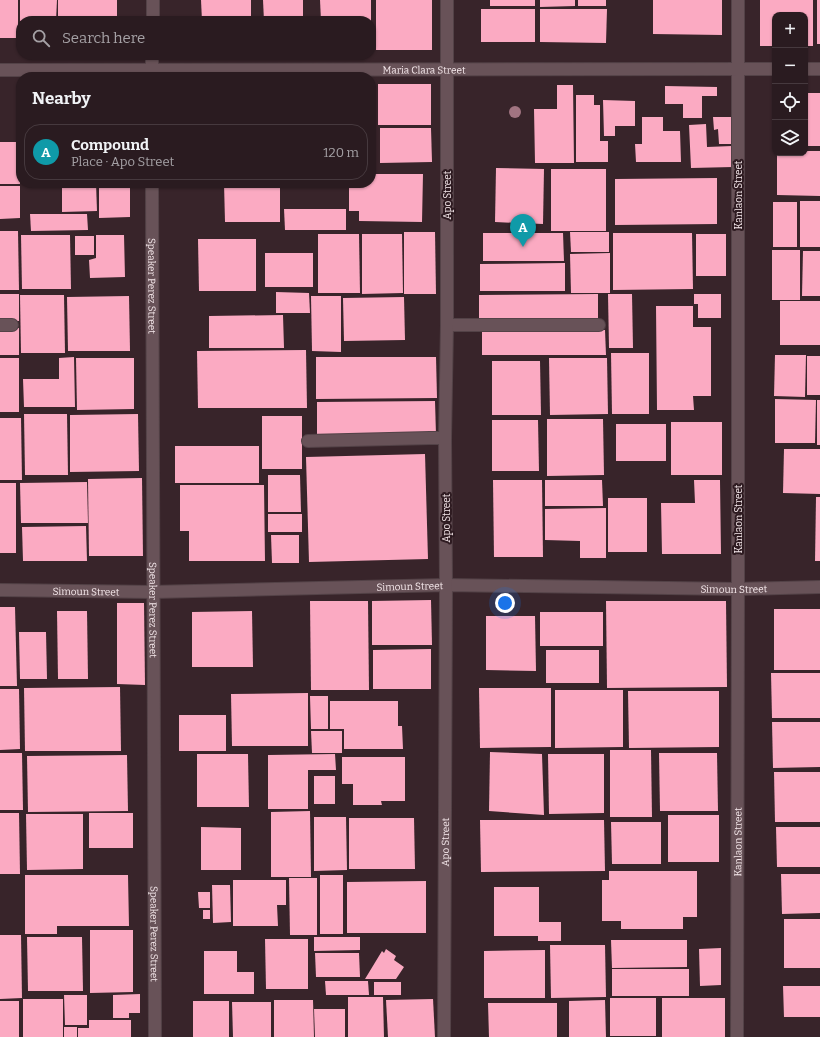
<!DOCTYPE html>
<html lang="en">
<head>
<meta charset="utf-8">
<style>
  body { margin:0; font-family:Bitter,serif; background:#36282d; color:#f1f3f6 }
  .controls { position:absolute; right:12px; top:12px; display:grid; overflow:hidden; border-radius:8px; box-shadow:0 1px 3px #0004 }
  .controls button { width:36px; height:36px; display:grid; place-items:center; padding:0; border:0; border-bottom:1px solid #46393e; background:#2a1b20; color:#f1f3f6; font:20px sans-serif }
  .you { position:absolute; left:505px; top:603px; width:14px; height:14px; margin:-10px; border:3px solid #fff; border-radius:50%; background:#1a73e8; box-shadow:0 0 0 6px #1a73e833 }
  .badge { display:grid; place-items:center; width:26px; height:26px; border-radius:50%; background:#8c9099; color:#fff; font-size:13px; font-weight:700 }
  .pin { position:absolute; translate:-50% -33px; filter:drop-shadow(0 1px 2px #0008) }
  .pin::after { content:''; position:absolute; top:21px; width:14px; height:12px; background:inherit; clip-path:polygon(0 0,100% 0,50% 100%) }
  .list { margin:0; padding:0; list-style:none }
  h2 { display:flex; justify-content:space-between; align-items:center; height:52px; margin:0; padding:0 16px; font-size:17px }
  h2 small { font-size:13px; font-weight:400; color:#a5a1a5 }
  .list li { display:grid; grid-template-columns:26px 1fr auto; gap:12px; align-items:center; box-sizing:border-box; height:56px; margin:0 8px 8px; padding:0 8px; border:1px solid #46393e; border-radius:16px }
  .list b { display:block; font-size:15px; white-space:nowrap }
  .list p { margin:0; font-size:13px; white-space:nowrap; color:#a5a1a5 }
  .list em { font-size:13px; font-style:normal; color:#a5a1a5 }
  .icon { flex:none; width:22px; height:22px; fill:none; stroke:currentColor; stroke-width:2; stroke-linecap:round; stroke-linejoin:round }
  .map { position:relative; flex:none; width:820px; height:1037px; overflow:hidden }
  .search { position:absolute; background:#2a1b20; box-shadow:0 1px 3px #0004; left:16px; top:16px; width:360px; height:44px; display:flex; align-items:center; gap:10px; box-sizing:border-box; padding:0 14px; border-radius:16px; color:#a5a1a5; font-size:15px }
  .panel { position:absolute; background:#2a1b20; box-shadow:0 1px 3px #0004; left:16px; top:72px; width:360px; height:116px; border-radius:16px }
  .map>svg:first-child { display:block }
</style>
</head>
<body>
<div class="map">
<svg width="820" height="1037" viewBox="0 0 820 1037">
  <rect width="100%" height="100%" fill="#38242a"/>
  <g fill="#fbaac2">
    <rect x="0" y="0" width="18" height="38"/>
    <path d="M20,0H57L56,21H20Z"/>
    <rect x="58" y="0" width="59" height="21"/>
    <path d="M201,0H251V21H202Z"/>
    <path d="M263,0H303V21H264Z"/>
    <path d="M320,0H371V21H321Z"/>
    <rect x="376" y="0" width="56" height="50"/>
    <rect x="490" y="0" width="45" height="6"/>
    <path d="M540,0H575V6L540,7Z"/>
    <rect x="578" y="0" width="28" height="6"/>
    <path d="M653,0H722V35L653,34Z"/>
    <path d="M760,0H813V46H805V15H775V46H760Z"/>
    <rect x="817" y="0" width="3" height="44"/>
    <rect x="481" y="9" width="54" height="33"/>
    <path d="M540,9H607L606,43L540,42Z"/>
    <rect x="378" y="84" width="53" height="41"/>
    <path d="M557,85H573L574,163H535L534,109H557Z"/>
    <path d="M665,86L717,87V96H702V118H683V104H665Z"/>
    <rect x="805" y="93" width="15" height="53"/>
    <path d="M576,95H594V105H600V141H608V162H576Z"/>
    <path d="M603,100L635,101V126H615V136H604Z"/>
    <path d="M642,117H663V131H680L681,162H636L635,144H642Z"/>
    <path d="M713,117H734L735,144H719L718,129L714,130Z"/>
    <path d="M706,124L707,147L732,146L733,167L691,168L689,125Z"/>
    <path d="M380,128H431L432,162L380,163Z"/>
    <rect x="0" y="142" width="20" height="42"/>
    <path d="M371,143H374L375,168H371Z"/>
    <path d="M805,151H820V196L777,195V153H805Z"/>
    <path d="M496,168L544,169L543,224L495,222Z"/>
    <rect x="551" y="169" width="55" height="62"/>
    <path d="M371,174H423L422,222L359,221V211H349V183H371Z"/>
    <path d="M717,178V224L615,225V179Z"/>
    <path d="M62,183H96L97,211L62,212Z"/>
    <path d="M99,183H130V217L99,218Z"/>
    <path d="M224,183H280V222H225Z"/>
    <path d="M0,186H20V218L0,219Z"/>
    <rect x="800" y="201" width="20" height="46"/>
    <rect x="773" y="202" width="24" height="45"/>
    <path d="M284,209H346V230H285Z"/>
    <path d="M30,214H87L88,230L31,231Z"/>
    <path d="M0,231H18L19,290H0Z"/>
    <path d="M404,232H435L436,294H404Z"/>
    <path d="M570,232H609V252H571Z"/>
    <path d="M483,233H563L564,261H483Z"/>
    <path d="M613,233H692L693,289L613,290Z"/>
    <path d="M318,234H359L360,293H318Z"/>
    <path d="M362,234H402L403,293L362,294Z"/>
    <rect x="696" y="234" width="30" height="42"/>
    <path d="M21,235H70L71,289H22Z"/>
    <path d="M96,235H124L125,277L90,278L89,260L96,258Z"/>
    <rect x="75" y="236" width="19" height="19"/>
    <path d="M198,239H256V291H199Z"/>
    <rect x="772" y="250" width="28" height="50"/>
    <path d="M803,251H820V296H802Z"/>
    <rect x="265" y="253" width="48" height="34"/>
    <path d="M610,253V293H571L570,254Z"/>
    <path d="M565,263V291H480V264Z"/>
    <path d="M276,292L309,293L310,313H276Z"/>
    <rect x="0" y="294" width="19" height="27"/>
    <path d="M598,294V319L479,320V295Z"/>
    <path d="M608,294H632L633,348H609Z"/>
    <path d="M694,294H721V318H698V304H694Z"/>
    <path d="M20,295H64L65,353H21Z"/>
    <path d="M129,296L130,351H68L67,297Z"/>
    <path d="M311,296H341V352L312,351Z"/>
    <path d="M404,297L405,340L344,341L343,298Z"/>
    <rect x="780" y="301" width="40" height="44"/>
    <path d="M656,306H693V327H711V396H693L694,410H657Z"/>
    <path d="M283,315L284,348H209V316Z"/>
    <rect x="0" y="328" width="19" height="27"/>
    <path d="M482,330H605L606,355H482Z"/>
    <path d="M306,350L307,408H198L197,351Z"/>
    <path d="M611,353H649V414H612Z"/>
    <path d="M775,355H806L805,397L774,396Z"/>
    <rect x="807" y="356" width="13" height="39"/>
    <path d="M74,357L75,407H24L23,379H59V358Z"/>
    <path d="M316,357H436L437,398L316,399Z"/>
    <rect x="0" y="358" width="19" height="54"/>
    <path d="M76,358H134V409L77,410Z"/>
    <path d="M549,358H607L608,414L550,415Z"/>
    <path d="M492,361H540L541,415H492Z"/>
    <path d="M775,399L816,400L815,443H775Z"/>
    <rect x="817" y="400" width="3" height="45"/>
    <path d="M435,401L436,435H317V402Z"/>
    <path d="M24,414H67L68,475H25Z"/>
    <path d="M138,414L139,471L70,472V415Z"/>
    <rect x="262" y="416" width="40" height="53"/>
    <path d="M0,418H21L22,480H0Z"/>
    <path d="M547,419H603L604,475L547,476Z"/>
    <path d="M492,420H538L539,471H492Z"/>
    <rect x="671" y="422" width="51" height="53"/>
    <rect x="616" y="424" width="50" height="37"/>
    <rect x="175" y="446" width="84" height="37"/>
    <path d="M784,449H820V494L783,493Z"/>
    <path d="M425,454L428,559L309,562L306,457Z"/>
    <path d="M268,475H300L301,512H268Z"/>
    <path d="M142,478L143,556H89L88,479Z"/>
    <path d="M493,480H542L543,557H494Z"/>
    <path d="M545,480H602L603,506H545Z"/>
    <path d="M694,480H720L721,554H662L661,503H695Z"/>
    <path d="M87,482L88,523H21L20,483Z"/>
    <rect x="0" y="483" width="16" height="70"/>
    <path d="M180,485H264L265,561H189V531H180Z"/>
    <path d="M816,497H820V561H815Z"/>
    <rect x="608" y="498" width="39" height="54"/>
    <path d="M606,508V558H580V541L545,540V509Z"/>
    <rect x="268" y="514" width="34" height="18"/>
    <path d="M86,526L87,561H23L22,527Z"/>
    <path d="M271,535H299V563H272Z"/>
    <path d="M431,600L432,645H372V601Z"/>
    <path d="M310,601H368L369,690H311Z"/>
    <path d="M606,601H726L727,687L607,688Z"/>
    <path d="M117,603H144L145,685L117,684Z"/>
    <path d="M0,607H15L17,686H0Z"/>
    <rect x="774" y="609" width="46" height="61"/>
    <path d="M57,611H87L88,679H58Z"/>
    <path d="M252,611L253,667H192V612Z"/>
    <rect x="540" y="612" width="63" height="34"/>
    <path d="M486,616H535L536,671L486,670Z"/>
    <path d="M19,632H46L47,679H20Z"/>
    <path d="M431,649V689H373V650Z"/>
    <rect x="546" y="650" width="53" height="33"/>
    <path d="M771,673H820V718H772Z"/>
    <path d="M120,687L121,751H25L24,688Z"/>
    <path d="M479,688H551V747L480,748Z"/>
    <path d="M0,689H19L20,749L0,750Z"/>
    <path d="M555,690H623V747L555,748Z"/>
    <path d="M628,691H719V747L629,748Z"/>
    <path d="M308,693V746H232L231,694Z"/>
    <path d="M310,696H328V729H311Z"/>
    <path d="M330,701H398V726H402L403,749H344V729H330Z"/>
    <rect x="179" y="715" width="47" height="36"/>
    <path d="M772,722H820V767L773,768Z"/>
    <path d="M311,731H342V753H312Z"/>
    <path d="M610,750H651L652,817H610Z"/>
    <path d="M490,752L542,754L544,815L489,811Z"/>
    <path d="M0,753H22L23,810H0Z"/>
    <path d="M659,753H717L718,811H660Z"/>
    <path d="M197,754H248L249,807H197Z"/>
    <path d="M335,754L336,770H308V809H268V755Z"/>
    <path d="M548,754H604V813L549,814Z"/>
    <path d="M127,755L128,811L28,812L27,756Z"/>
    <path d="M342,757H405V801H381L382,805H353V784H342Z"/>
    <path d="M774,772H820V822H775Z"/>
    <rect x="314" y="776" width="21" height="28"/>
    <path d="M310,811L311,877H271V812Z"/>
    <path d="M0,813H19L20,874H0Z"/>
    <rect x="89" y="813" width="44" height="35"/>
    <path d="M26,814H83V869L27,870Z"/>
    <rect x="668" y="815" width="51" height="47"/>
    <path d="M314,817H346L347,870L314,871Z"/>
    <path d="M349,818H414L415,869H349Z"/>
    <path d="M480,820H604L605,871L481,872Z"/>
    <path d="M611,822H661V864H612Z"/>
    <path d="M201,827L241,828V870H201Z"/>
    <path d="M776,827H820V867H777Z"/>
    <path d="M609,871H697V917H683V929H621V921H602V880H609Z"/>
    <path d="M781,874H820V913L782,914Z"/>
    <path d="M25,875H128L129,926H57V934H25Z"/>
    <rect x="320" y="875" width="23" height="59"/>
    <path d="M289,878H317V935H290Z"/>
    <path d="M233,880H286V905H277L278,926H233Z"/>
    <path d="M426,881V933H347V882Z"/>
    <path d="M212,885H230L231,922L213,923Z"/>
    <path d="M494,887H539V922H561V941H538V936H494Z"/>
    <path d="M198,892H210V908H199Z"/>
    <rect x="203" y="910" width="7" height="9"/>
    <rect x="784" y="919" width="36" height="49"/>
    <path d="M90,930H133V992L90,993Z"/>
    <path d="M0,935H21L22,998L0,999Z"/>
    <path d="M27,937H82L83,991H28Z"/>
    <path d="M314,937H360V950L314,951Z"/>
    <path d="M265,939H308V989H266Z"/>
    <path d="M611,940H687V967L612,968Z"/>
    <path d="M550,945H605L606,997L551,998Z"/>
    <path d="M721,948V985L700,986L699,949Z"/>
    <path d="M386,949L396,956L394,960L404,967L396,979H365L382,951L384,953Z"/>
    <path d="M545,950V998H484V951Z"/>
    <path d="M204,951H237V972H254V994H204Z"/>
    <path d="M315,953H359L360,977H316Z"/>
    <rect x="612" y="969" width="77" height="27"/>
    <path d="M325,981H368L369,995H326Z"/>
    <rect x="374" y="982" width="27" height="13"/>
    <path d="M783,986H820V1017H784Z"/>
    <path d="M140,994V1013H129V1018H113V995Z"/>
    <path d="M64,995H87V1025H65Z"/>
    <path d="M348,997H383L384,1037H348Z"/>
    <rect x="610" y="998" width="46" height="38"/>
    <rect x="662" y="998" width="63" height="39"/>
    <rect x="23" y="999" width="40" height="38"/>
    <path d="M433,999L435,1037H388L386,1000Z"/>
    <path d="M274,1000H313L314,1037H274Z"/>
    <path d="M605,1000L606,1037H569V1001Z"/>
    <rect x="0" y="1001" width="19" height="36"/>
    <rect x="193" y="1001" width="36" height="36"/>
    <path d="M232,1002H271V1037H233Z"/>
    <path d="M488,1003H557V1037H489Z"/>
    <path d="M314,1009H345V1037H315Z"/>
    <path d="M89,1020H131V1037H78V1028H89Z"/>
    <rect x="64" y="1027" width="13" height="10"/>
  </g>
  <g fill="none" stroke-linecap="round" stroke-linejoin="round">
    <g stroke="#534247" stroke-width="14">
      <g id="street">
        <path d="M153,21V0"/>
        <path d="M152,77V55"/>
        <path id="s1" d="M152,183L155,1037"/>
        <path d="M0,325H12"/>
        <path d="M447,325H599"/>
        <path d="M308,441L430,438H445"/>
        <path id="s2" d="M0,590L153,592L446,585L738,589L820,587"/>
        <path id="s3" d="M444,1037L446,585L445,438L447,325V0"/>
        <path id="s4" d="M737,1037L738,589V0"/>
      </g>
    </g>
    <g stroke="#534247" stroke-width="14">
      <g id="secondary">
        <path d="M805,69H820"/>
        <path id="s5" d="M0,70L775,69"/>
      </g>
    </g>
    <use href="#street" stroke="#685258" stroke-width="12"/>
    <use href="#secondary" stroke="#685258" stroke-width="12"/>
  </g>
  <circle fill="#a17481" cx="515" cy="112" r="6"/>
  <g text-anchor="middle" stroke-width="4" stroke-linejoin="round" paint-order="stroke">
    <g font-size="10" fill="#f6e9ec" stroke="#2e1b21">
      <text dy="4" stroke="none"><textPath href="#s5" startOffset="424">Maria Clara Street</textPath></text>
      <text transform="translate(447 195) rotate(-90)" y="4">Apo Street</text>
      <text transform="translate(738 195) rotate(-90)" y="4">Kanlaon Street</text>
      <text dy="4" stroke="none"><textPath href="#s1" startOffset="103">Speaker Perez Street</textPath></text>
      <text transform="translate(446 518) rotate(-90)" y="4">Apo Street</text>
      <text transform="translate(738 519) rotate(-90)" y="4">Kanlaon Street</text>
      <text dy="4" stroke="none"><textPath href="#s2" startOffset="410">Simoun Street</textPath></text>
      <text dy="4" stroke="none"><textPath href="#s2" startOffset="734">Simoun Street</textPath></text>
      <text dy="4" stroke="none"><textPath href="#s2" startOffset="86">Simoun Street</textPath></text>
      <text dy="4" stroke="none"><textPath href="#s1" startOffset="427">Speaker Perez Street</textPath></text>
      <text dy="4" stroke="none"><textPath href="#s3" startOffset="195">Apo Street</textPath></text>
      <text dy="4" stroke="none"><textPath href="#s4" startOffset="195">Kanlaon Street</textPath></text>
      <text dy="4" stroke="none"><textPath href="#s1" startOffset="751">Speaker Perez Street</textPath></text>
    </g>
  </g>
</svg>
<div class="controls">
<button>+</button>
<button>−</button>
<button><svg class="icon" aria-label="locate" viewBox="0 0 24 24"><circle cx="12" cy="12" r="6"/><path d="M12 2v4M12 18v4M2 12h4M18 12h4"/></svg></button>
<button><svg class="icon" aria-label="layers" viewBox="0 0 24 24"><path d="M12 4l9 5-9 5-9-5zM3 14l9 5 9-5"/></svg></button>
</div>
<div class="you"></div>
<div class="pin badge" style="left:523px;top:247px;background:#0f9aa8">A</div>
<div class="search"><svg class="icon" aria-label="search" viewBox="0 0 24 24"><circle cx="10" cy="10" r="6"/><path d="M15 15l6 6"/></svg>Search here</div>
<section class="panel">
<h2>Nearby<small></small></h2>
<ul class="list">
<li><span class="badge" style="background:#0f9aa8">A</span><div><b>Compound</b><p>Place · Apo Street</p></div><em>120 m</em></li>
</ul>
</section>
</div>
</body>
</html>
